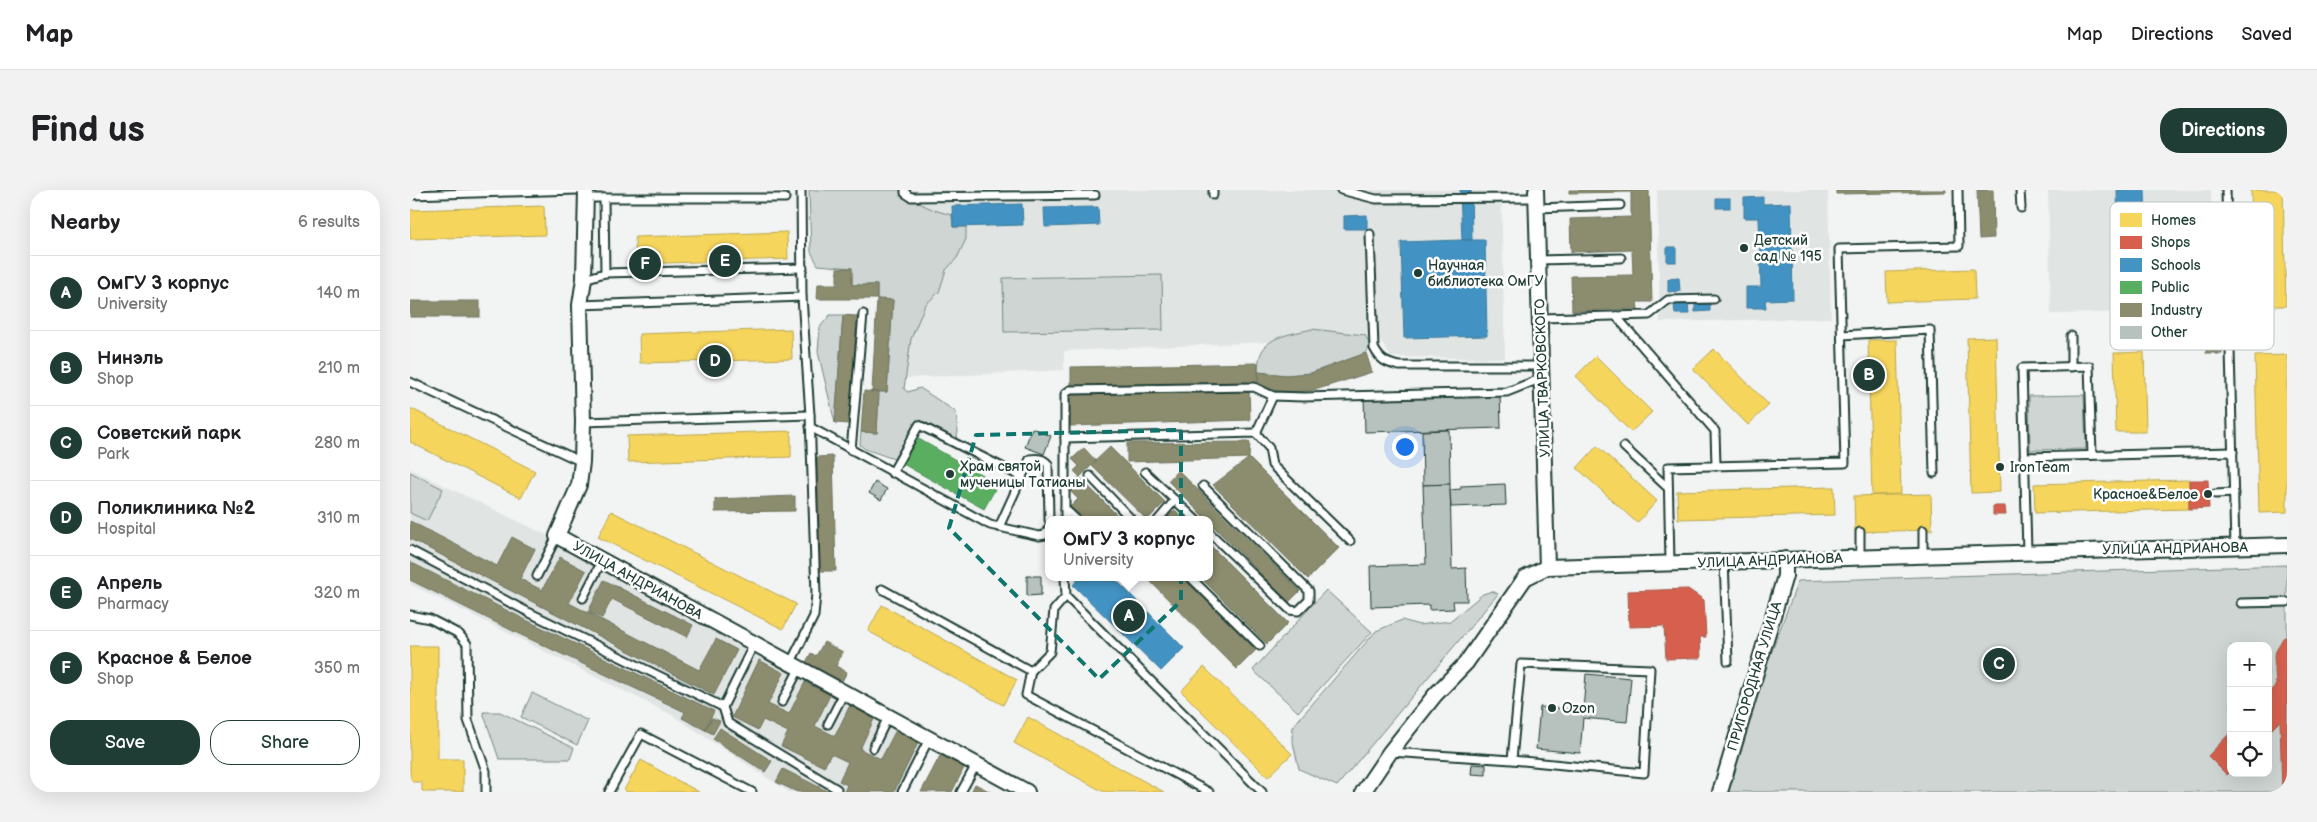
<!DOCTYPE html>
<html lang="en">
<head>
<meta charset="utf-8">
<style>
  body { margin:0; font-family:"Balsamiq Sans",sans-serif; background:#f2f2f2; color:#202124 }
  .controls { position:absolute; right:15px; bottom:15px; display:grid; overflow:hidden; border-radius:10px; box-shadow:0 5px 20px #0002 }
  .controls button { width:45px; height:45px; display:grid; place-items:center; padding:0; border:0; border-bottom:1px solid #e0e0e0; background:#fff; color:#202124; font:25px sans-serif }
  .you { position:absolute; left:994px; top:256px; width:18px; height:18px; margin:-12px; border:4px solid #fff; border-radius:50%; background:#1a73e8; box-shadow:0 0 0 8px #1a73e833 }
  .badge { display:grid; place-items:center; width:32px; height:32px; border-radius:50%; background:#1f3d34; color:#fff; font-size:16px; font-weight:700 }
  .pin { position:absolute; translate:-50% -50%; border:2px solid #fff; box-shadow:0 1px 5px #0006 }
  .popup { position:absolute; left:635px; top:326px; width:168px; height:65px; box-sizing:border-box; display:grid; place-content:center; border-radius:10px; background:#fff; filter:drop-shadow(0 1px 4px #0005); font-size:16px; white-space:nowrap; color:#757577 }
  .popup b { font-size:19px; color:#202124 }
  .popup::after { content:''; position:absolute; left:50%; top:100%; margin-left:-10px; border:10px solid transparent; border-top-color:#fff }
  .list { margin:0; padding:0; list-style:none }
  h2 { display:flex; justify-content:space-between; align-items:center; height:65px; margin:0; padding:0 20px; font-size:21px }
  h2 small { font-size:16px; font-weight:400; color:#757577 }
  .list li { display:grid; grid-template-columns:32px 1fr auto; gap:15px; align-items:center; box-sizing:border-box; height:75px; padding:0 20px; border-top:1px solid #e0e0e0 }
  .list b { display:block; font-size:19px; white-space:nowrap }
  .list p { margin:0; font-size:16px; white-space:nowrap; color:#757577 }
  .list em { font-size:16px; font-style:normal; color:#757577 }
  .actions { display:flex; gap:10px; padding:15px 20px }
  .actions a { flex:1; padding:11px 0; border:1px solid #1f3d34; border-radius:20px; text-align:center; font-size:18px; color:#1f3d34 }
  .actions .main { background:#1f3d34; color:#fff }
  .icon { flex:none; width:28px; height:28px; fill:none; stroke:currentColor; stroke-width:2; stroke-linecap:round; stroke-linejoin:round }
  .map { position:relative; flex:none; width:1877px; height:602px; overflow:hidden; border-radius:20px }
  header { display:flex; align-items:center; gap:30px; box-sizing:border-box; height:70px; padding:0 25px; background:#fff; border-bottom:1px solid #e0e0e0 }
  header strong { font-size:24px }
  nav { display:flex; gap:28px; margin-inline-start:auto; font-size:18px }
  .intro { display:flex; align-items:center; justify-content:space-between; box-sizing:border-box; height:120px; padding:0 30px }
  h1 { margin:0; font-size:35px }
  .button { padding:12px 22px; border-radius:20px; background:#1f3d34; color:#fff; font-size:18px; font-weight:700 }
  main { display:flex; gap:30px; padding:0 30px }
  aside { flex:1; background:#fff; border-radius:20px; box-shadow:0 5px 20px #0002 }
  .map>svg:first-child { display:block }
</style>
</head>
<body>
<header>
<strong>Map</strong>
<nav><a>Map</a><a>Directions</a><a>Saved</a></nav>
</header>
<div class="intro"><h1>Find us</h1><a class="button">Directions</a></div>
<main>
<aside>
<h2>Nearby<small>6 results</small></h2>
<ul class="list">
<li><span class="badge">A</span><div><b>ОмГУ 3 корпус</b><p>University</p></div><em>140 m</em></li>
<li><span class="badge">B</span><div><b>Нинэль</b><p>Shop</p></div><em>210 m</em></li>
<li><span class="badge">C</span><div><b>Советский парк</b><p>Park</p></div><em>280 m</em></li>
<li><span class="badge">D</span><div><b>Поликлиника №2</b><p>Hospital</p></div><em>310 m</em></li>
<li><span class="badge">E</span><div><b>Апрель</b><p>Pharmacy</p></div><em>320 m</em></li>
<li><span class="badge">F</span><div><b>Красное &amp; Белое</b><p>Shop</p></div><em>350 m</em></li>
</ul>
<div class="actions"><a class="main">Save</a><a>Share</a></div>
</aside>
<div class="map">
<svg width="1877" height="602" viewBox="0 0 1877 602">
  <rect width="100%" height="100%" fill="#f2f3f3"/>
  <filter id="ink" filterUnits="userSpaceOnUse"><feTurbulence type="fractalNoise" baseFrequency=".02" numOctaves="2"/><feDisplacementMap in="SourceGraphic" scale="10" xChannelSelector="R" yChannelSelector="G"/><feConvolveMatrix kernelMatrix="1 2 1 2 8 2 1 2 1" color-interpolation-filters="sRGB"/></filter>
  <g filter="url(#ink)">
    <g fill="#e0e4e3">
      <path d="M472,0H1091L1095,168L981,167L968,147L654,161V180L478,189L483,110Z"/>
      <path d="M1247,0H1418L1421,128L1250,132Z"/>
      <path d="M1638,0H1801L1804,120L1641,124Z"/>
      <path d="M0,279L153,353L522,546L495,602H379L262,525L0,394Z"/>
    </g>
    <g fill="#ced5d3" stroke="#768984" fill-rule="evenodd">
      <path d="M399,0H493C505,14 525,21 542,25L543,37H556V49L547,68L536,80L529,102L515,115L501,149L494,199L498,202L510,198L546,222L548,242L546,249L507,229L484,269L455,259L450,255L451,242L467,243L469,202H477L483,110L467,109V95H442V78L408,75L401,62Z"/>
      <path d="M752,85L753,140L594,142L593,88Z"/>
      <path d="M420,125H433L425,233L408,162L410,137Z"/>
      <path d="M902,139L955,145C959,152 961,157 956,163L901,183L876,185L848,182C847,146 874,146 902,139Z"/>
      <path d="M1674,205L1676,259L1620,260L1619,206Z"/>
      <path d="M0,282L33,299L17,331L0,323Z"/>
      <path d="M1877,375V602H1317L1350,493L1388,391ZM1821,456H1858V583H1821Z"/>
      <path d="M916,400L962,442L888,522L843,480Z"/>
      <path d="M1082,401L1088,404L927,596L889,579L882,548L883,536L966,441L992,430L1009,435L1040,431L1073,404Z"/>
      <path d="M122,503L178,531L167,555L111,527Z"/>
      <path d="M73,522H90L164,558L160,569H89Z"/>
    </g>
    <g fill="#f6d55c" stroke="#b6a750">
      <path d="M1841,0H1873L1876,116H1844Z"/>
      <path d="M134,16L135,45L0,49V20Z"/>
      <path d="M377,42L378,69L226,74L225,47Z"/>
      <path d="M1564,79L1565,109L1477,112L1476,82Z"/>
      <path d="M381,139L382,169L230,173L229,144Z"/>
      <path d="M1586,147L1590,302L1561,303L1557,148Z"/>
      <path d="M1458,150H1487L1491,304L1462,305Z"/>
      <path d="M1304,159L1359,215L1338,235L1283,179Z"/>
      <path d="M1734,162L1736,242H1706L1704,163Z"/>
      <path d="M1877,165V322L1849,323L1845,166Z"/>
      <path d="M1186,166L1242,222L1221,242L1166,186Z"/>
      <path d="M0,218L125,281L111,308L0,252Z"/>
      <path d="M381,241V267L218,272L217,246Z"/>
      <path d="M1187,256L1247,311L1227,333L1167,278Z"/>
      <path d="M1779,290V319L1625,323L1624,294Z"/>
      <path d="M1424,297L1425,325L1268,329L1267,301Z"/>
      <path d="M1521,304L1522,340L1445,342L1444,306Z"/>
      <path d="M201,321L386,414L373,439L188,347Z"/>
      <path d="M472,415L607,490L593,515L458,441Z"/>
      <path d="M0,456H28V569H53V602H12V592H0Z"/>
      <path d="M794,477L882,564L858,587L771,501Z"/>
      <path d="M618,527L693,569L754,602H694L604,553Z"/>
      <path d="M231,570L254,583L289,602H217L214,600Z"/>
    </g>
    <g fill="#d6604d" stroke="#9f5646">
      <path d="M1779,290H1798L1799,318L1779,319Z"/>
      <path d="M1583,316H1595L1596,325H1583Z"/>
      <path d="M1278,399L1294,410L1296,447H1290L1291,468L1256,469L1254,436L1219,437L1218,401Z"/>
      <path d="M1877,446V602H1872L1870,531L1858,543V503L1866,495L1864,465L1873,448Z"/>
      <path d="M1821,542V581L1817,585L1798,566Z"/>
    </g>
    <g fill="#4393c3" stroke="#387998">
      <path d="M1050,0H1061L1062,50H1052Z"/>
      <path d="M1707,0H1735L1738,107L1710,108Z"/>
      <path d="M1353,7V14L1381,13L1383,109L1355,110L1356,118H1336V97H1351L1349,28H1334V8Z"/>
      <rect x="1306" y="8" width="14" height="10"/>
      <path d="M612,14L613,35L543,37L542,16Z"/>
      <path d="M688,17L689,35L635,37L634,18Z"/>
      <path d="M957,25V39H934V26Z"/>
      <path d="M1052,50H1075L1077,146L994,148L991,52Z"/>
      <rect x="1257" y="57" width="9" height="15"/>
      <path d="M1269,88L1270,101L1258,102V89Z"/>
      <path d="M1285,111H1300V121L1285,122Z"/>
      <path d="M1264,114H1278L1279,124H1265Z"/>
      <path d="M670,387H703L774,458L751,481L663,395Z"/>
    </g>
    <path fill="#5aae61" stroke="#488c54" d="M507,248L588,294L574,319L493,274Z"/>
    <g fill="#8c8c6e" stroke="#6b745d">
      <path d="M1159,0H1239L1242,112H1227L1228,119L1162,121L1161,86L1223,85L1222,60L1161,62L1160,29L1221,27V2L1159,3Z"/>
      <path d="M1426,0H1536V2L1426,4Z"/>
      <path d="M1567,0H1583L1584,48L1569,49Z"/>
      <path d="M427,78H442V95H467V109H407L408,94H427Z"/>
      <path d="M467,109L483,110L477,202L462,201Z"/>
      <rect x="0" y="111" width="70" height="16"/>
      <path d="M433,125L447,126L439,234L425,233Z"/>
      <path d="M1804,148H1812V164H1805Z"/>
      <rect x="1796" y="149" width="8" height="14"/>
      <path d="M956,163L962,182L905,200L876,203L848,196V182L876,185L901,183Z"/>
      <path d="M848,173V193L661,197V177Z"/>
      <path d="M839,199L840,230L660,236L659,205Z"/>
      <path d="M454,201L469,202L467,243L451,242Z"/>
      <path d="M840,252L839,268L717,272V253Z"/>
      <path d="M700,257L755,312L737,330L681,275Z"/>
      <path d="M674,258L686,271L670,287L664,281L669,276L662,269Z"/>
      <path d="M423,266L426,381H410L407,267Z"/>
      <path d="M839,268L929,358L898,389L803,295Z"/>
      <path d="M768,280L890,401L879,412L758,291Z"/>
      <path d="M669,287L712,330H673L660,317L668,309L658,299Z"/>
      <path d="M385,306V321L305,322V309Z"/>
      <path d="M765,320L775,330H755Z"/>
      <path d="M0,331L87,376L102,347L125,359L110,389L132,400L150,367L176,381L159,413L289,480L306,449L327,460L304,505L0,349Z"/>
      <path d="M799,354L878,433L857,454L790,387H799Z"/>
      <path d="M0,372L114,429L304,521L295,540L272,528L275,522L107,443L0,390Z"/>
      <path d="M736,387H772L846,460L827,479Z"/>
      <path d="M194,390L283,435L277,447L202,409L192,428L178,422Z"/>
      <path d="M414,452L433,462L426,476L437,482L430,495L394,476L401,463L406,466Z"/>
      <path d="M349,470L374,483L358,514L379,524L395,492L420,505L405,536L425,546L440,515L465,527L450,559L471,569L487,538L510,549L484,602H434L437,595L429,591L438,572L421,564L414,577L371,556L378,542L353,530L348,540L322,527Z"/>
      <path d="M302,528L310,531L303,544L295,540Z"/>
      <path d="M310,538L362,571L355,582L303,549Z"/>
      <path d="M532,562L556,574L542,602H511Z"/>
      <path d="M373,579L419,602H387L366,592Z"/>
      <path d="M565,594L581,602H561Z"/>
    </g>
    <g fill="#b7c1bd" stroke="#1f3d34">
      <path d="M1090,203L1091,238L955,242L954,207Z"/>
      <path d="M622,238L641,246L634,264L615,257Z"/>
      <path d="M1039,240L1040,294L1013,295L1012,241Z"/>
      <path d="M465,292L477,299L471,310L459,303Z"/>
      <path d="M1040,294L1042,379L1056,378L1057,411H1043L1044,419L1019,420V415L961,417L960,376L1016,374L1013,295Z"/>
      <path d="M1095,294L1096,315L1041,317L1040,300L1051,299V296Z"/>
      <path d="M617,386H631V405L617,406Z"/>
      <path d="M1176,484L1221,488L1217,532L1173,528L1170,563L1126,559L1130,517L1173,520Z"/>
      <path d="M1062,574L1076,575V585L1061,584Z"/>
    </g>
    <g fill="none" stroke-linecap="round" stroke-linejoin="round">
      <g stroke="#1f3d34" stroke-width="11">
        <g id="lane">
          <path d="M495,0V3L501,7L685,5"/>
          <path d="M931,0L966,9L1127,8"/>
          <path d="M1610,0L1611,18"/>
          <path d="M1816,0L1825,357"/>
          <path d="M0,5L167,0"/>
          <path d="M803,5V0"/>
          <path d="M176,8H375"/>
          <path d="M194,8L195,83"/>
          <path d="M1127,18L1210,15"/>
          <path d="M960,44L964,158C970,170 976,173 989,176H1132"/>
          <path d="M1128,70L1211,68"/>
          <path d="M174,89L195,83L393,78"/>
          <path d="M170,115L392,107"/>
          <path d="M1739,117L1819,115"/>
          <path d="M1206,126L1305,241L1306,276"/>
          <path d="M1131,128L1239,125L1258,110L1304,109"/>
          <path d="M1432,145L1520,140L1524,283"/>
          <path d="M1661,146V177"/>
          <path d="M0,192L172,272"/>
          <path d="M173,232L400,225"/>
          <path d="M400,237L580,335L629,346L635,345L639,337"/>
          <path d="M846,243L863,206"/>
          <path d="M655,248L846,243L859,258L862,275L940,351"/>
          <path d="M1214,257L1258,298"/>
          <path d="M441,260L453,124"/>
          <path d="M1614,267L1823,262"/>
          <path d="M735,282L786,330"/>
          <path d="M482,283L509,235L612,287"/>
          <path d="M680,286L722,330"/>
          <path d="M793,296L899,401V410L888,421L880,420L799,342"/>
          <path d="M1805,304L1824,303"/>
          <path d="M655,319L667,330"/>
          <path d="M655,330V204L660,200L844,197L863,206L893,207L1097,202L1132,188"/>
          <path d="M748,330L765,310"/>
          <path d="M589,337L620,269C627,268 633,268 638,274L639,330"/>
          <path d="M1513,340V365"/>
          <path d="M1450,342V367"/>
          <path d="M0,360L118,422L313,517"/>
          <path d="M1617,362L1612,178L1679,176L1682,265"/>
          <path d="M1314,371L1318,471"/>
          <path d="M1260,373L1258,277L1435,273L1429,59L1549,56L1548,0"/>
          <path d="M127,386L147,346"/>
          <path d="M655,387L656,406L644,420L640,462L621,481L616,505L799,602"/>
          <path d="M780,387L850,456"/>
          <path d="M472,399L621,481"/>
          <path d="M656,406L852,602"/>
          <path d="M173,408L192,371"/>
          <path d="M1831,413L1877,412"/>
          <path d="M0,425L20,429L49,444L57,454L58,530L76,581V602"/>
          <path d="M344,454L313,517L318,533L427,599"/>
          <path d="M380,474L404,426L406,404L400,225L392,107L391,0"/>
          <path d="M372,512L389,479"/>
          <path d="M418,534L434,503"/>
          <path d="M463,558L478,527"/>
          <path d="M980,562L1102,570L1234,583L1240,479L1111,474L1102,570"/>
          <path d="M199,602L231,544L342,602"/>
          <path d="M492,602L519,549"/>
          <path d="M551,602L566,575"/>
        </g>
      </g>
      <g stroke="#1f3d34" stroke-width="18">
        <g id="street">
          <path d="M176,0L174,89L170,115L173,232L172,272L169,295L147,346L617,602"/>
          <path d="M1126,0L1137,377"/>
          <path d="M953,602L980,562L1025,505L1056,473L1115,388L1137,377L1877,355"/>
          <path d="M1310,602L1375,386V369"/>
        </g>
      </g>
      <use href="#lane" stroke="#fff" stroke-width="7"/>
      <use href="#street" stroke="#fff" stroke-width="14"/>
    </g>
  </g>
  <path fill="none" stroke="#0f766e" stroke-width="4" stroke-dasharray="10 6" stroke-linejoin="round" d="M771,240V411L689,489L539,338L566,245Z"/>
  <g fill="#1f3d34" stroke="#fff" stroke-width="2">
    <circle cx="1334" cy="58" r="5"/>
    <circle cx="1008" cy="83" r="5"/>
    <circle cx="1590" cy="277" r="5"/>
    <circle cx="540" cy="284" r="5"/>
    <circle cx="1798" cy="304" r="5"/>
    <circle cx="1142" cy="518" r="5"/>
  </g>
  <g text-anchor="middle" stroke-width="5" stroke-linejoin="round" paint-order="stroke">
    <g font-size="14" fill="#1f3d34" stroke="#fff" text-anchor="start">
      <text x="1344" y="55">Детский<tspan x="1344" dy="16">сад № 195</tspan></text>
      <text x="1018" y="80">Научная<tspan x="1018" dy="16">библиотека ОмГУ</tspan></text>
      <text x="550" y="281">Храм святой<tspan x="550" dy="16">мученицы Татианы</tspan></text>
      <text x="1600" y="282">IronTeam</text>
      <text x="1788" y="309" text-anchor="end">Красное&amp;Белое</text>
      <text x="1152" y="523">Ozon</text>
    </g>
    <g font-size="14" fill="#1f3d34" stroke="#fff">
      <text transform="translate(1132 188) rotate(-92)" y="5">УЛИЦА ТВАРКОВСКОГО</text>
      <text transform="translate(1765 358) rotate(-1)" y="5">УЛИЦА АНДРИАНОВА</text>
      <text transform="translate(1360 370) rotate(-2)" y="5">УЛИЦА АНДРИАНОВА</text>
      <text transform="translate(228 390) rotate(29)" y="5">УЛИЦА АНДРИАНОВА</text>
      <text transform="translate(1344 486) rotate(-73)" y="5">ПРИГОРОДНАЯ УЛИЦА</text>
    </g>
  </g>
  <rect x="1700" y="12" width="164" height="148" rx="8" fill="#fff" stroke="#bcc5c2" stroke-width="1"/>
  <rect x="1710" y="23" width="22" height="14" fill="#f6d55c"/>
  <rect x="1710" y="46" width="22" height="13" fill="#d6604d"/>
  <rect x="1710" y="68" width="22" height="14" fill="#4393c3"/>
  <rect x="1710" y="91" width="22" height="13" fill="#5aae61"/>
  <rect x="1710" y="113" width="22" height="14" fill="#8c8c6e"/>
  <rect x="1710" y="136" width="22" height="13" fill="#b7c1bd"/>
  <g font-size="14" fill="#1f3d34">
    <text x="1741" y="35">Homes</text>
    <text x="1741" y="57">Shops</text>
    <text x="1741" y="80">Schools</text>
    <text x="1741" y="102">Public</text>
    <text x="1741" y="125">Industry</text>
    <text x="1741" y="147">Other</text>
  </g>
</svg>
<div class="controls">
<button>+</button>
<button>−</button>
<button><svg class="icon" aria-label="locate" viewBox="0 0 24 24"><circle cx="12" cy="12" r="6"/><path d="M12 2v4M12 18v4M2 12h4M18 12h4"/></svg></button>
</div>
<div class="you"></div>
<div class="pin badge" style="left:719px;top:426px">A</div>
<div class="popup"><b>ОмГУ 3 корпус</b>University</div>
<div class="pin badge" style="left:1459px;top:185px">B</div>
<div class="pin badge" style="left:1589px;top:474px">C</div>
<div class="pin badge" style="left:305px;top:171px">D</div>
<div class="pin badge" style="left:315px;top:71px">E</div>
<div class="pin badge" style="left:235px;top:74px">F</div>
</div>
</main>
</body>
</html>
